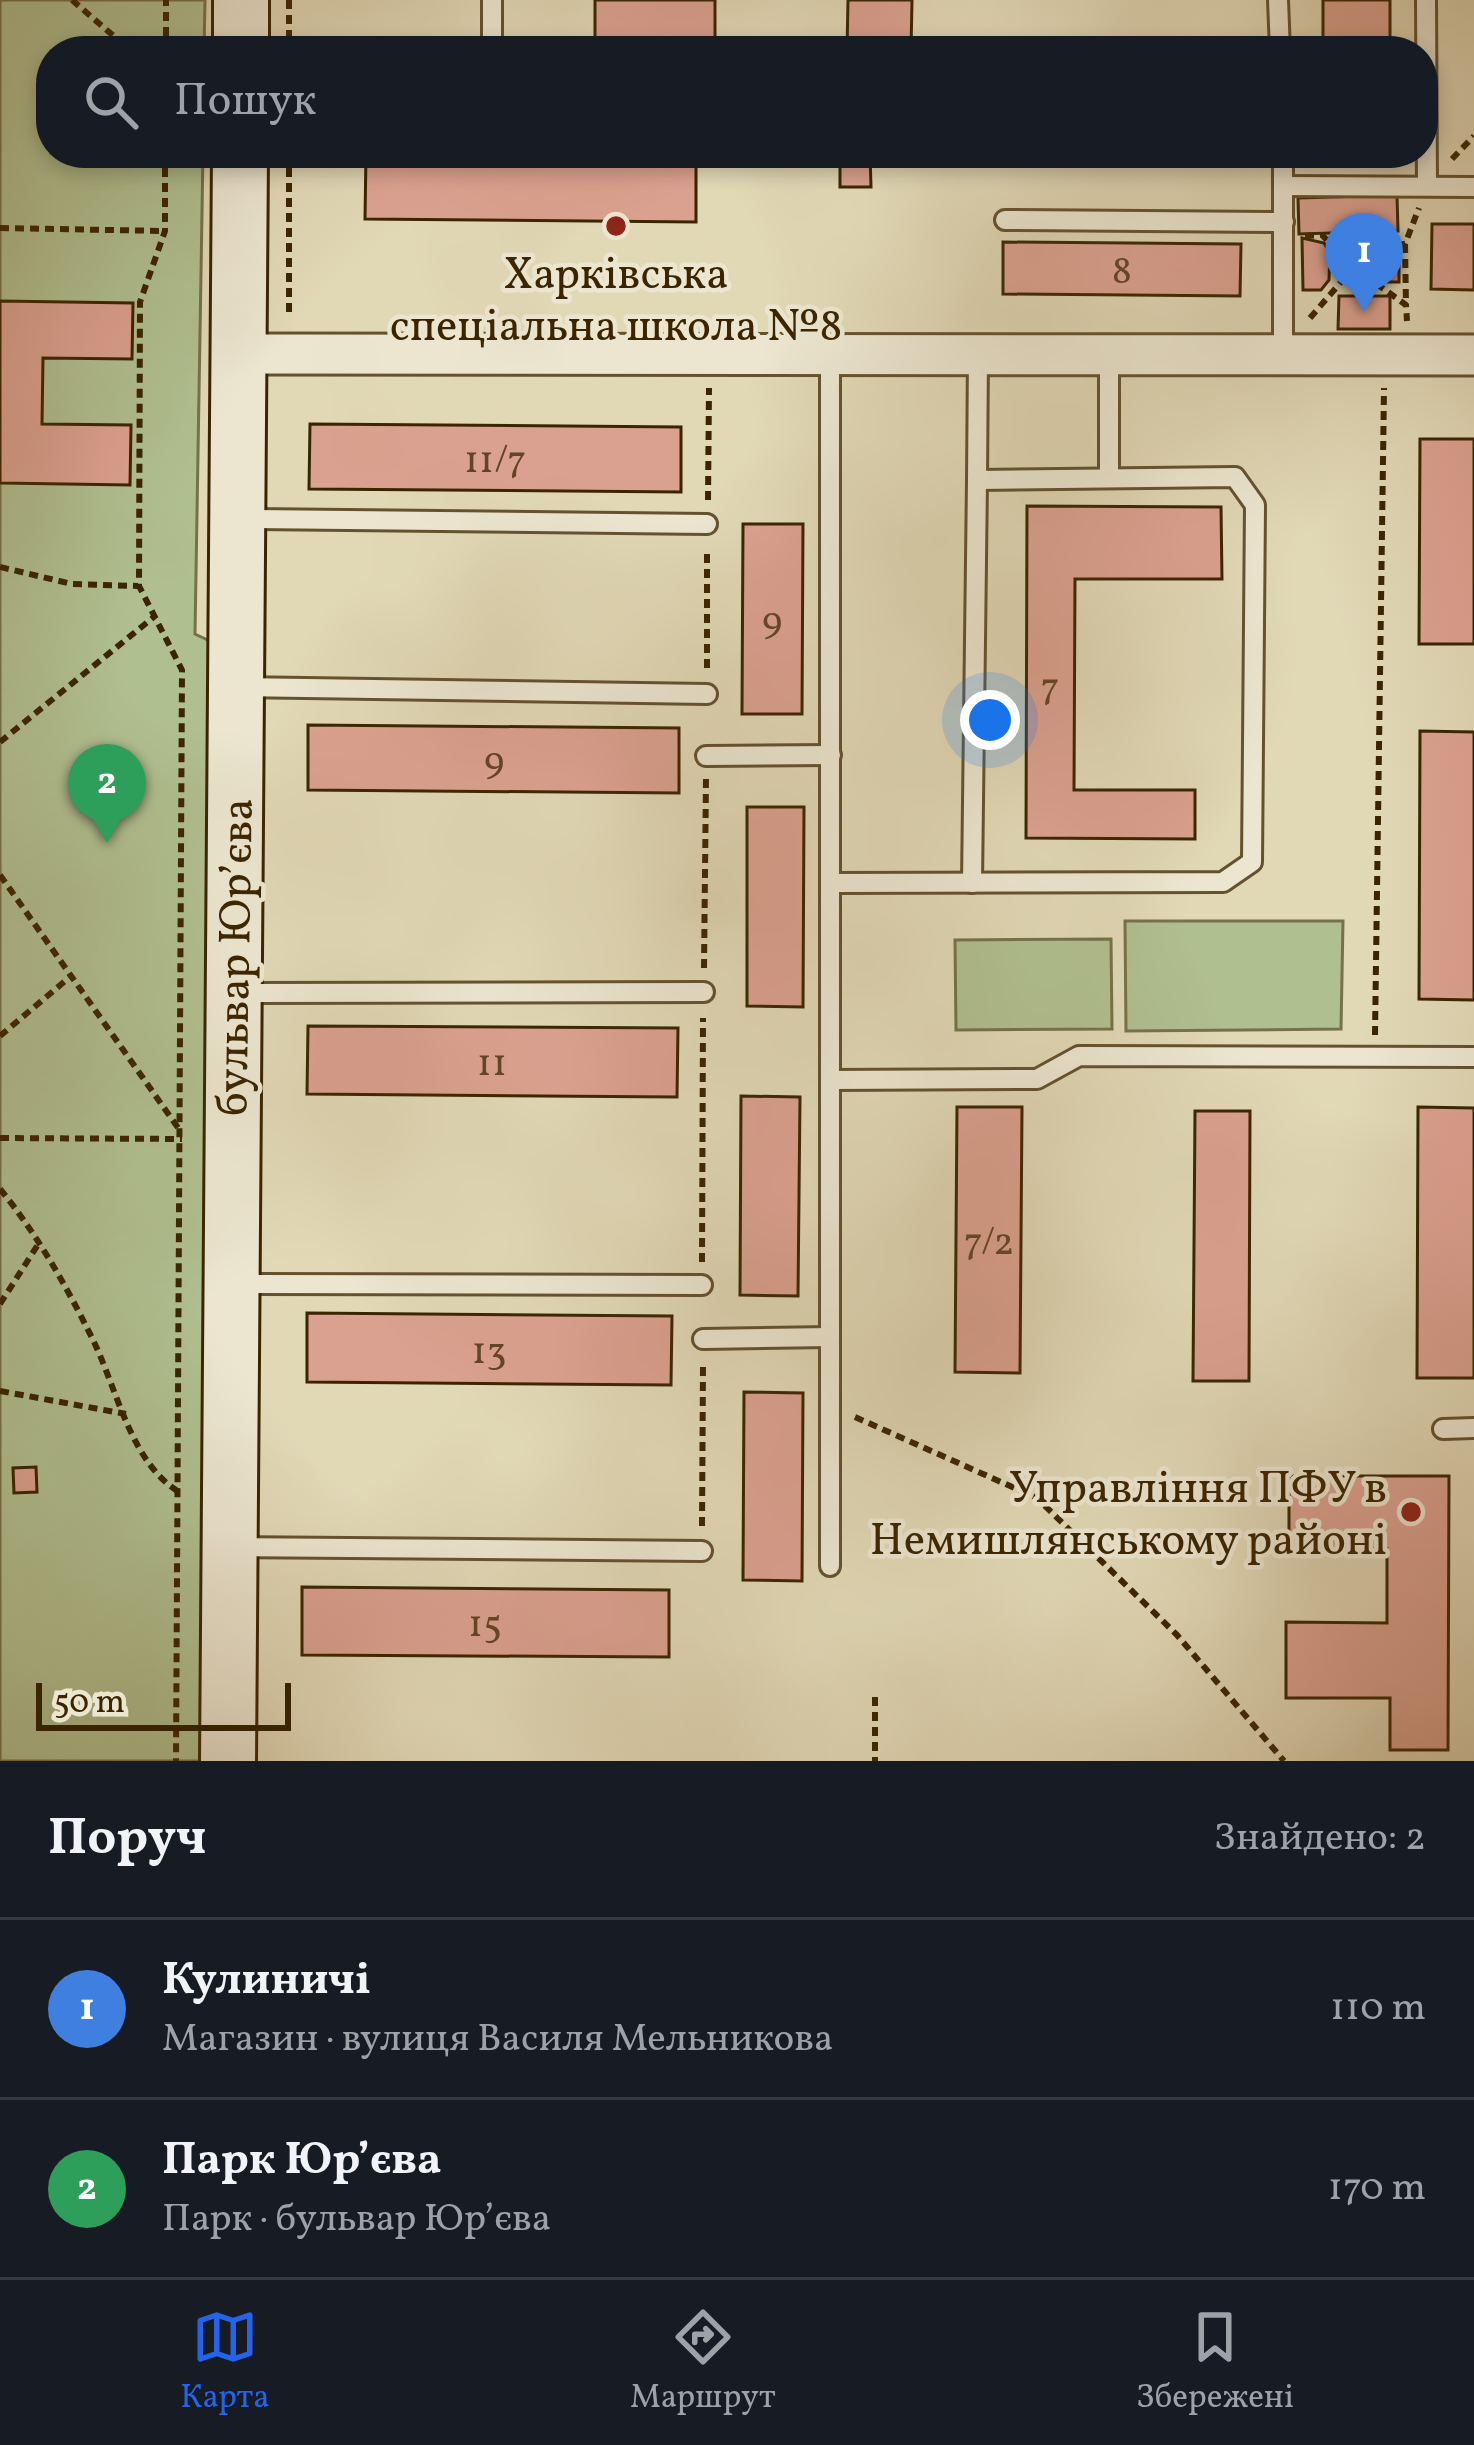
<!DOCTYPE html>
<html lang="uk">
<head>
<meta charset="utf-8">
<style>
  body { margin:0; font-family:Vollkorn,serif; background:#20242c; color:#f1f3f6 }
  .scale { position:absolute; left:36px; bottom:30px; width:255px; box-sizing:border-box; padding-left:12px; border:6px solid #3b2501; border-top:0; font-size:33px; line-height:42px; white-space:nowrap; color:#3b2501; -webkit-text-stroke:9px #ece6d0; paint-order:stroke }
  .you { position:absolute; left:990px; top:720px; width:42px; height:42px; margin:-30px; border:9px solid #fff; border-radius:50%; background:#1a73e8; box-shadow:0 0 0 18px #1a73e833 }
  .badge { display:grid; place-items:center; width:78px; height:78px; border-radius:50%; background:#2563eb; color:#fff; font-size:39px; font-weight:700 }
  .pin { position:absolute; translate:-50% -99px; filter:drop-shadow(0 3px 6px #0008) }
  .pin::after { content:''; position:absolute; top:63px; width:42px; height:36px; background:inherit; clip-path:polygon(0 0,100% 0,50% 100%) }
  .list { margin:0; padding:0; list-style:none }
  h2 { display:flex; justify-content:space-between; align-items:center; height:156px; margin:0; padding:0 48px; font-size:51px }
  h2 small { font-size:39px; font-weight:400; color:#9ea1a6 }
  .list li { display:grid; grid-template-columns:78px 1fr auto; gap:36px; align-items:center; box-sizing:border-box; height:180px; padding:0 48px; border-top:3px solid #363941 }
  .list b { display:block; font-size:45px; white-space:nowrap }
  .list p { margin:0; font-size:39px; white-space:nowrap; color:#9ea1a6 }
  .list em { font-size:39px; font-style:normal; color:#9ea1a6 }
  .icon { flex:none; width:66px; height:66px; fill:none; stroke:currentColor; stroke-width:2; stroke-linecap:round; stroke-linejoin:round }
  .map { position:relative; flex:none; width:1474px; height:1761px; overflow:hidden }
  .search { position:absolute; background:#171b24; box-shadow:0 6px 18px #0003; left:36px; right:36px; top:36px; height:132px; display:flex; align-items:center; gap:30px; box-sizing:border-box; padding:0 42px; border-radius:48px; color:#9ea1a6; font-size:45px }
  .sheet { height:516px; background:#171b24 }
  nav { display:flex; justify-content:space-around; align-items:center; box-sizing:border-box; height:168px; border-top:3px solid #363941; background:#171b24; font-size:33px; color:#9ea1a6 }
  nav a { display:grid; justify-items:center; gap:6px }
  nav .on { color:#2563eb }
  .map>svg:first-child { display:block }
</style>
</head>
<body>
<div class="map">
<svg width="1474" height="1761" viewBox="0 0 1474 1761">
  <rect width="100%" height="100%" fill="#e1d8b6"/>
  <filter id="stains"><feTurbulence type="fractalNoise" baseFrequency=".00167" numOctaves="4"/><feColorMatrix values="0 0 0 0 .2 0 0 0 0 .09 0 0 0 0 .02 0 0 0 .5 -.17"/></filter>
  <radialGradient id="worn" r=".72"><stop offset=".6" stop-color="#630" stop-opacity="0"/><stop offset="1" stop-color="#630" stop-opacity=".3"/></radialGradient>
  <g fill="#b0bf90" stroke="#767248" stroke-width="3">
    <path d="M0,0H205L204,51H51V153H203L195,634L214,643L212,1761H0Z"/>
    <path d="M1125,921H1343L1341,1029L1126,1031Z"/>
    <path d="M1111,939L1112,1029L956,1030L955,940Z"/>
  </g>
  <g fill="#dba190" stroke="#3b2501" stroke-width="3">
    <rect x="595" y="0" width="120" height="51"/>
    <path d="M848,0H912L911,51H847Z"/>
    <rect x="1323" y="0" width="67" height="51"/>
    <path d="M366,153H696V222L365,219Z"/>
    <path d="M840,153H870L871,187H840Z"/>
    <path d="M1397,195L1398,231L1299,234L1298,198Z"/>
    <path d="M1432,224H1474V290L1431,289Z"/>
    <path d="M1302,238L1324,243L1330,253L1329,280L1321,290H1303Z"/>
    <path d="M1003,242L1241,244L1240,296L1003,294Z"/>
    <path d="M1379,250H1399V282H1380L1371,272L1370,259Z"/>
    <path d="M1339,296H1390V329H1338Z"/>
    <path d="M0,301L133,303L132,359L43,358L42,424L131,425L130,485L0,483Z"/>
    <path d="M310,424L681,427V492L309,489Z"/>
    <path d="M1420,439H1474V644H1419Z"/>
    <path d="M1027,506L1221,507L1222,579H1075L1074,790H1195V839L1026,838Z"/>
    <path d="M743,524H803L802,714H742Z"/>
    <path d="M308,725L679,728V793L308,790Z"/>
    <path d="M1420,731L1474,732V1000L1419,999Z"/>
    <path d="M747,807H804L803,1007L747,1006Z"/>
    <path d="M308,1026L678,1028L677,1097L307,1094Z"/>
    <path d="M741,1096L800,1097L798,1296L740,1295Z"/>
    <path d="M957,1107H1022L1020,1373L955,1372Z"/>
    <path d="M1418,1107L1474,1108V1378H1417Z"/>
    <path d="M1195,1111H1250L1249,1381H1193Z"/>
    <path d="M307,1313L672,1316L671,1385L307,1382Z"/>
    <path d="M744,1392L803,1393L802,1581L743,1580Z"/>
    <path d="M36,1467L37,1492L14,1493L13,1468Z"/>
    <path d="M1289,1476H1449L1448,1750H1390V1698H1286V1622L1387,1623V1549L1289,1548Z"/>
    <path d="M302,1587L669,1590V1657L302,1655Z"/>
  </g>
  <g fill="none" stroke-linecap="round" stroke-linejoin="round">
    <g stroke="#64522e" stroke-width="24">
      <g id="lane">
        <path d="M492,0V51"/>
        <path d="M1278,0L1280,51"/>
        <path d="M1426,0L1427,186"/>
        <path d="M1284,186L1474,187"/>
        <path d="M1005,220L1284,222"/>
        <path d="M830,354V1566"/>
        <path d="M1283,354V153"/>
        <path d="M1109,478V354"/>
        <path d="M244,519L707,524"/>
        <path d="M240,687L707,694"/>
        <path d="M706,756L831,755"/>
        <path d="M831,883L1223,882L1252,862L1255,505L1235,477L977,480L978,354"/>
        <path d="M972,883L977,480"/>
        <path d="M238,993L704,992"/>
        <path d="M830,1080L1037,1079L1079,1056L1474,1057"/>
        <path d="M234,1284L702,1285"/>
        <path d="M703,1339L830,1337"/>
        <path d="M1443,1429L1474,1428"/>
        <path d="M232,1547L702,1551"/>
      </g>
    </g>
    <g stroke="#64522e" stroke-width="45">
      <path id="street" d="M238,354L1474,355"/>
    </g>
    <g stroke="#3b2501" stroke-width="60">
      <g id="secondary">
        <path d="M241,51V0"/>
        <path d="M228,1761L240,153"/>
      </g>
    </g>
    <g stroke="#3b2501" stroke-width="6" stroke-dasharray="9 6" stroke-linecap="butt">
      <path d="M72,0L131,51"/>
      <path d="M289,0V51"/>
      <path d="M166,51V0"/>
      <path d="M165,153V231L140,302L139,586L182,670L176,1761"/>
      <path d="M289,153V317"/>
      <path d="M1452,159L1474,136"/>
      <path d="M0,228L165,231"/>
      <path d="M1305,236L1322,235L1352,266L1406,305L1407,321"/>
      <path d="M1405,244L1406,305"/>
      <path d="M1310,318L1372,246L1405,244L1419,208"/>
      <path d="M708,500L709,388"/>
      <path d="M0,567L72,584L138,586"/>
      <path d="M707,668V550"/>
      <path d="M0,742L155,616"/>
      <path d="M0,875L181,1132"/>
      <path d="M704,968L706,778"/>
      <path d="M1375,1035L1384,388"/>
      <path d="M0,1036L71,976"/>
      <path d="M0,1138L182,1139"/>
      <path d="M0,1189C37,1234 67,1287 93,1340C117,1389 131,1463 179,1492"/>
      <path d="M702,1262L703,1018"/>
      <path d="M0,1304L39,1243"/>
      <path d="M0,1391L126,1414"/>
      <path d="M855,1417L1037,1498L1177,1635L1284,1761"/>
      <path d="M702,1526L703,1366"/>
      <path d="M875,1697V1761"/>
    </g>
    <use href="#lane" stroke="#ece6d0" stroke-width="18"/>
    <use href="#street" stroke="#ece6d0" stroke-width="39"/>
    <use href="#secondary" stroke="#ece6d0" stroke-width="54"/>
  </g>
  <g fill="#8f2418" stroke="#ece6d0" stroke-width="4.5">
    <circle cx="616" cy="226" r="12"/>
    <circle cx="1411" cy="1512" r="12"/>
  </g>
  <g text-anchor="middle" stroke-width="9" stroke-linejoin="round" paint-order="stroke">
    <g font-size="39" fill="#634425">
      <text x="1122" y="283">8</text>
      <text x="495" y="472">11/7</text>
      <text x="772" y="633">9</text>
      <text x="1050" y="699">7</text>
      <text x="494" y="773">9</text>
      <text x="492" y="1075">11</text>
      <text x="989" y="1254">7/2</text>
      <text x="489" y="1363">13</text>
      <text x="485" y="1636">15</text>
    </g>
    <g font-size="45" fill="#3b2501" stroke="#ece6d0">
      <text x="616" y="288">Харківська<tspan x="616" dy="52">спеціальна школа №8</tspan></text>
      <text x="1387" y="1502" text-anchor="end">Управління ПФУ в<tspan x="1387" dy="52">Немишлянському районі</tspan></text>
    </g>
    <g font-size="45" fill="#3b2501" stroke="#ece6d0">
      <text transform="translate(233 957) rotate(-89)" y="16">бульвар Юрʼєва</text>
    </g>
  </g>
  <rect width="100%" height="100%" filter="url(#stains)"/>
  <rect width="100%" height="100%" fill="url(#worn)"/>
</svg>
<div class="scale">50 m</div>
<div class="you"></div>
<div class="pin badge" style="left:1364px;top:312px;background:#3f7fe0">1</div>
<div class="pin badge" style="left:107px;top:843px;background:#2e9e5b">2</div>
<div class="search"><svg class="icon" aria-label="search" viewBox="0 0 24 24"><circle cx="10" cy="10" r="6"/><path d="M15 15l6 6"/></svg>Пошук</div>
</div>
<section class="sheet">
<h2>Поруч<small>Знайдено: 2</small></h2>
<ul class="list">
<li><span class="badge" style="background:#3f7fe0">1</span><div><b>Кулиничі</b><p>Магазин · вулиця Василя Мельникова</p></div><em>110 m</em></li>
<li><span class="badge" style="background:#2e9e5b">2</span><div><b>Парк Юр’єва</b><p>Парк · бульвар Юрʼєва</p></div><em>170 m</em></li>
</ul>
</section>
<nav>
<a class="on"><svg class="icon" aria-label="map" viewBox="0 0 24 24"><path d="M3 6l6-2 6 2 6-2v14l-6 2-6-2-6 2zM9 4v14M15 6v14"/></svg>Карта</a>
<a><svg class="icon" aria-label="directions" viewBox="0 0 24 24"><path d="M12 3l9 9-9 9-9-9zM9 14v-3h6M13 9l2 2-2 2"/></svg>Маршрут</a>
<a><svg class="icon" aria-label="saved" viewBox="0 0 24 24"><path d="M7 4h10v16l-5-4-5 4z"/></svg>Збережені</a>
</nav>
</body>
</html>
